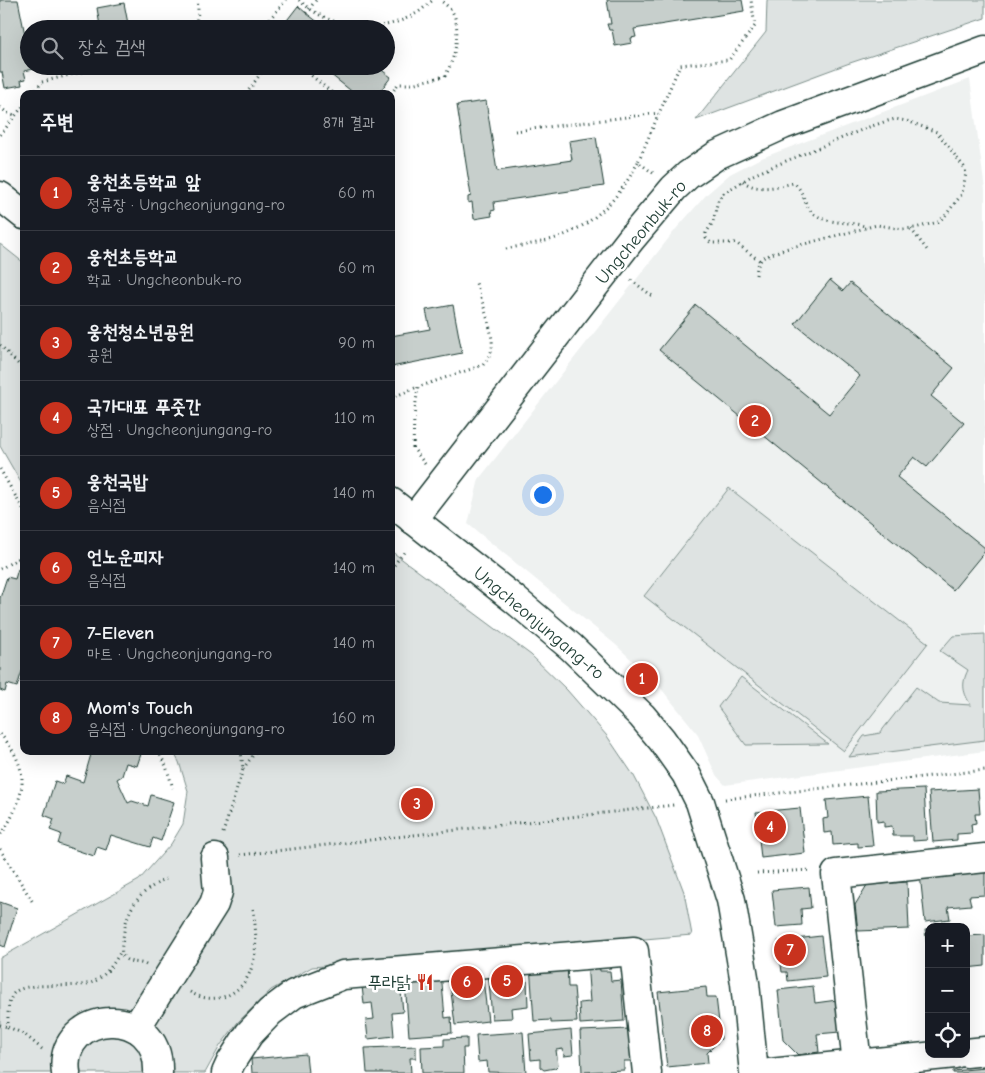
<!DOCTYPE html>
<html lang="ko">
<head>
<meta charset="utf-8">
<style>
  body { margin:0; font-family:"Comic Neue","Poor Story",sans-serif; background:#20242c; color:#f1f3f6 }
  .controls { position:absolute; right:15px; bottom:15px; display:grid; overflow:hidden; border-radius:10px; box-shadow:0 5px 20px #0002 }
  .controls button { width:45px; height:45px; display:grid; place-items:center; padding:0; border:0; border-bottom:1px solid #363941; background:#171b24; color:#f1f3f6; font:25px sans-serif }
  .you { position:absolute; left:542px; top:494px; width:18px; height:18px; margin:-12px; border:4px solid #fff; border-radius:50%; background:#1a73e8; box-shadow:0 0 0 8px #1a73e833 }
  .badge { display:grid; place-items:center; width:32px; height:32px; border-radius:50%; background:#c8321e; color:#fff; font-size:16px; font-weight:700 }
  .pin { position:absolute; translate:-50% -50%; border:2px solid #fff; box-shadow:0 1px 5px #0006 }
  .list { margin:0; padding:0; list-style:none }
  h2 { display:flex; justify-content:space-between; align-items:center; height:65px; margin:0; padding:0 20px; font-size:21px }
  h2 small { font-size:16px; font-weight:400; color:#9ea1a6 }
  .list li { display:grid; grid-template-columns:32px 1fr auto; gap:15px; align-items:center; box-sizing:border-box; height:75px; padding:0 20px; border-top:1px solid #363941 }
  .list b { display:block; font-size:19px; white-space:nowrap }
  .list p { margin:0; font-size:16px; white-space:nowrap; color:#9ea1a6 }
  .list em { font-size:16px; font-style:normal; color:#9ea1a6 }
  .icon { flex:none; width:28px; height:28px; fill:none; stroke:currentColor; stroke-width:2; stroke-linecap:round; stroke-linejoin:round }
  .map { position:relative; flex:none; width:985px; height:1073px; overflow:hidden }
  .search { position:absolute; background:#171b24; box-shadow:0 5px 20px #0002; left:20px; top:20px; width:375px; height:55px; display:flex; align-items:center; gap:12px; box-sizing:border-box; padding:0 18px; border-radius:28px; color:#9ea1a6; font-size:19px }
  .panel { position:absolute; background:#171b24; box-shadow:0 5px 20px #0002; left:20px; top:90px; width:375px; height:665px; border-radius:10px }
  .map>svg:first-child { display:block }
</style>
</head>
<body>
<div class="map">
<svg width="985" height="1073" viewBox="0 0 985 1073">
  <rect width="100%" height="100%" fill="#fff"/>
  <filter id="ink" filterUnits="userSpaceOnUse"><feTurbulence type="fractalNoise" baseFrequency=".02" numOctaves="2"/><feDisplacementMap in="SourceGraphic" scale="10" xChannelSelector="R" yChannelSelector="G"/><feConvolveMatrix kernelMatrix="1 2 1 2 8 2 1 2 1" color-interpolation-filters="sRGB"/></filter>
  <g filter="url(#ink)">
    <path fill="#eef1f0" d="M970,79L985,190V751L725,785L716,775L697,733L659,686L616,645L468,524L479,479L676,229L707,194L730,174L759,159Z"/>
    <g fill="#dee3e2" stroke="#7e908b">
      <path d="M767,0H985V18L847,64L696,120L766,32Z"/>
      <path d="M0,244L24,263V488L0,446Z"/>
      <path d="M729,488L928,643L844,751L644,596Z"/>
      <path d="M391,551L531,655L567,690L607,736L634,776L656,818L684,892L692,935L312,967L271,990L238,1022L220,1046L205,1073H0V958L139,880L171,844L183,824L188,791L179,762L173,751H391Z"/>
      <path d="M985,634V740L849,757L864,736L880,733L916,687L939,703L971,705C963,693 961,684 968,670L940,651L953,636Z"/>
      <path d="M741,677L828,744L746,745L718,707Z"/>
    </g>
    <g fill="#c7cfcc" stroke="#1f3d34">
      <path d="M0,0H18L26,40L29,39V66H48L24,71L26,79L21,80L22,85L5,88L2,72H0Z"/>
      <path d="M607,0H742L744,11L634,29L636,37L631,38L632,43L615,46L612,30H609L607,24H611Z"/>
      <path d="M124,3L129,29H85L100,26L97,8Z"/>
      <path d="M298,6L306,13L327,29L281,28Z"/>
      <path d="M320,66H376L391,77L378,94H365L361,90L358,94H355Z"/>
      <path d="M486,101L497,171L572,160L569,141L596,137L604,186L494,202L495,210L491,211L492,216L474,219L472,202L468,203V197L471,196L457,105Z"/>
      <path d="M830,280L843,291L850,283L954,368L931,396L964,423L927,467L914,457L897,477L985,548V551L953,590L659,350L696,305L829,414L860,376L795,324Z"/>
      <path d="M453,305L462,353L391,367V336L430,329L426,310Z"/>
      <path d="M18,569L24,571V671H22L17,687L7,684L5,692L0,690V598L7,577L15,579Z"/>
      <path d="M92,751H142L137,766L126,763L122,776L117,779L128,803L132,801L148,806L151,795L174,802L161,841L153,838L150,847L111,835L106,850L97,847L94,856L58,844L61,834L50,830L54,819L44,815L55,781L63,784L66,776L83,782Z"/>
      <path d="M924,789L927,840L913,841V836H893L892,826L884,827V821L877,822L876,791Z"/>
      <path d="M978,789L980,814H975L976,823L971,824L972,833L957,834V840L933,842L929,792Z"/>
      <path d="M868,796L873,846L858,847V843L833,845L832,832L824,833L823,819L828,818L826,800Z"/>
      <path d="M800,808L805,853L761,858L756,812Z"/>
      <path d="M985,867V895L969,896L971,905L948,907L950,919L925,922L920,874Z"/>
      <path d="M907,882L909,929L858,931L855,905L867,885Z"/>
      <path d="M809,887L811,908L801,909L802,925L776,927L772,890Z"/>
      <path d="M0,902L17,908L5,947L0,945Z"/>
      <path d="M929,929V965L925,930Z"/>
      <path d="M985,935V966L966,968V936Z"/>
      <path d="M821,936L826,977L788,981L787,972H782L778,941Z"/>
      <path d="M599,961L600,971H610L611,981L621,980L624,1021L580,1024L579,1003L590,1002L587,962Z"/>
      <path d="M567,962L568,987H574L577,1022L551,1023V1020L534,1021L530,965Z"/>
      <path d="M520,965L521,982L527,981L528,1006L511,1008L512,1018L492,1019L488,968Z"/>
      <path d="M482,971L488,1021L455,1025L449,975Z"/>
      <path d="M441,972L445,1018L451,1017L452,1033L409,1036L405,981Z"/>
      <path d="M400,982L403,1012L392,1013L394,1036L368,1039L366,1020L374,1019L372,1003L364,1004L362,986Z"/>
      <path d="M813,986L815,1003L837,1000L840,1032L817,1034L819,1052L798,1055L783,1040L778,990Z"/>
      <path d="M706,987L707,997H716L721,1039L707,1053L708,1063L667,1067L658,992Z"/>
      <path d="M630,1029L631,1061H624V1070L582,1072L580,1031Z"/>
      <path d="M571,1030L573,1055L564,1056L563,1049L556,1050L558,1065L555,1068L544,1070L540,1067V1059L531,1060L529,1034Z"/>
      <path d="M523,1032L526,1073L488,1072L487,1061L478,1062L476,1035Z"/>
      <path d="M467,1038V1048H463L464,1073H422L421,1047L444,1046V1039Z"/>
      <path d="M416,1046V1058H410L411,1073H367L365,1048Z"/>
      <path d="M306,1054L308,1073H252L251,1059Z"/>
      <path d="M985,1068V1073H953V1071Z"/>
    </g>
    <g fill="none" stroke-linecap="round" stroke-linejoin="round">
      <g stroke="#1f3d34" stroke-width="31">
        <g id="minor">
          <path d="M0,196L24,215"/>
          <path d="M391,502L514,599L571,647L642,716L662,740L686,774L700,802L731,900L745,983L754,1073"/>
          <path d="M413,520L631,239L674,188L688,175L717,155L783,125L985,50"/>
          <path d="M136,1028L214,904L218,892L215,858"/>
          <path d="M966,1053L985,1051"/>
          <path d="M66,1073C57,1009 161,1001 158,1073"/>
          <path d="M226,1073L231,1062L249,1034L270,1012L294,994L343,975L634,951L647,1073"/>
          <path d="M770,1073L955,1054"/>
          <path d="M858,1073L836,874L985,858"/>
        </g>
      </g>
      <g stroke="#1f3d34" stroke-width="3" stroke-dasharray="1 4" stroke-linecap="butt">
        <path d="M299,0C330,29 377,36 415,14C421,11 427,5 433,0"/>
        <path d="M306,13L316,0"/>
        <path d="M193,29C198,19 199,11 197,0"/>
        <path d="M267,29L269,20L286,0"/>
        <path d="M300,66L331,92L330,94"/>
        <path d="M33,94L42,82L105,66"/>
        <path d="M246,94L266,66"/>
        <path d="M391,94L398,84H411L445,76C454,61 460,36 455,18C453,10 446,5 440,0"/>
        <path d="M0,107L7,113L15,116"/>
        <path d="M515,131L659,113"/>
        <path d="M0,135L24,105"/>
        <path d="M653,173L638,162L680,65L729,60L755,26L751,0"/>
        <path d="M743,181C756,192 777,187 793,183C804,188 803,206 814,214C832,226 849,220 867,227"/>
        <path d="M911,229L927,250"/>
        <path d="M506,249C523,245 542,243 559,237C595,224 621,196 638,162"/>
        <path d="M756,275L757,267L762,258L781,250L877,225L903,229L915,228L938,222L945,216L962,194L966,173L964,167L937,132L907,121L895,119L884,122L869,127L774,166L753,175L724,193L718,200L713,222L706,233V238L711,243H736L760,261"/>
        <path d="M631,280L655,298"/>
        <path d="M0,345L24,370"/>
        <path d="M391,398L417,387"/>
        <path d="M425,464L413,448L414,417L418,387L483,365C487,360 491,355 492,348C494,333 481,299 476,283"/>
        <path d="M0,469L24,511"/>
        <path d="M0,569L24,555"/>
        <path d="M391,569L404,552"/>
        <path d="M0,734C11,745 22,764 22,780C23,796 10,824 0,835"/>
        <path d="M158,751L166,766L173,788"/>
        <path d="M243,769L256,751"/>
        <path d="M725,799L985,770"/>
        <path d="M223,833L243,769L241,751"/>
        <path d="M0,849L34,904"/>
        <path d="M240,855L674,805"/>
        <path d="M757,873L811,870"/>
        <path d="M146,965C139,961 131,964 124,958C120,952 122,945 123,939C126,909 138,892 166,879"/>
        <path d="M190,992C200,998 211,1000 223,997C260,985 258,939 253,909"/>
        <path d="M0,1025L8,1027"/>
        <path d="M42,1049L24,1034L8,1027C8,1017 7,1005 12,996C21,978 73,991 93,982C105,977 115,962 121,951"/>
      </g>
      <use href="#minor" stroke="#fff" stroke-width="28"/>
    </g>
  </g>
  <defs>
    <g id="restaurant-bare" transform="scale(1.35)"><path d="M-5-6h1v4h1v-4h1v4h1v-4h1v5L-1.5 .5V6h-2V.5L-5-1ZM5-6V6H3V1.5H1.5Q1.5-4 5-6Z" fill="#c8321e" stroke="#fff" stroke-width="2.5" paint-order="stroke"/></g>
  </defs>
  <g fill-rule="evenodd">
    <use href="#restaurant-bare" x="425" y="982"/>
  </g>
  <g text-anchor="middle" stroke-width="5" stroke-linejoin="round" paint-order="stroke">
    <g font-size="18" fill="#1f3d34" stroke="#fff">
      <text transform="translate(641 232) rotate(-50)" y="6">Ungcheonbuk-ro</text>
      <text transform="translate(539 623) rotate(40)" y="6">Ungcheonjungang-ro</text>
    </g>
    <g font-size="18" fill="#1f3d34" stroke="#fff" text-anchor="end">
      <text x="411" y="988">푸라닭</text>
    </g>
  </g>
</svg>
<div class="controls">
<button>+</button>
<button>−</button>
<button><svg class="icon" aria-label="locate" viewBox="0 0 24 24"><circle cx="12" cy="12" r="6"/><path d="M12 2v4M12 18v4M2 12h4M18 12h4"/></svg></button>
</div>
<div class="you"></div>
<div class="pin badge" style="left:642px;top:679px">1</div>
<div class="pin badge" style="left:755px;top:421px">2</div>
<div class="pin badge" style="left:417px;top:804px">3</div>
<div class="pin badge" style="left:770px;top:827px">4</div>
<div class="pin badge" style="left:507px;top:981px">5</div>
<div class="pin badge" style="left:467px;top:982px">6</div>
<div class="pin badge" style="left:790px;top:950px">7</div>
<div class="pin badge" style="left:707px;top:1031px">8</div>
<div class="search"><svg class="icon" aria-label="search" viewBox="0 0 24 24"><circle cx="10" cy="10" r="6"/><path d="M15 15l6 6"/></svg>장소 검색</div>
<section class="panel">
<h2>주변<small>8개 결과</small></h2>
<ul class="list">
<li><span class="badge">1</span><div><b>웅천초등학교 앞</b><p>정류장 · Ungcheonjungang-ro</p></div><em>60 m</em></li>
<li><span class="badge">2</span><div><b>웅천초등학교</b><p>학교 · Ungcheonbuk-ro</p></div><em>60 m</em></li>
<li><span class="badge">3</span><div><b>웅천청소년공원</b><p>공원</p></div><em>90 m</em></li>
<li><span class="badge">4</span><div><b>국가대표 푸줏간</b><p>상점 · Ungcheonjungang-ro</p></div><em>110 m</em></li>
<li><span class="badge">5</span><div><b>웅천국밥</b><p>음식점</p></div><em>140 m</em></li>
<li><span class="badge">6</span><div><b>언노운피자</b><p>음식점</p></div><em>140 m</em></li>
<li><span class="badge">7</span><div><b>7-Eleven</b><p>마트 · Ungcheonjungang-ro</p></div><em>140 m</em></li>
<li><span class="badge">8</span><div><b>Mom's Touch</b><p>음식점 · Ungcheonjungang-ro</p></div><em>160 m</em></li>
</ul>
</section>
</div>
</body>
</html>
